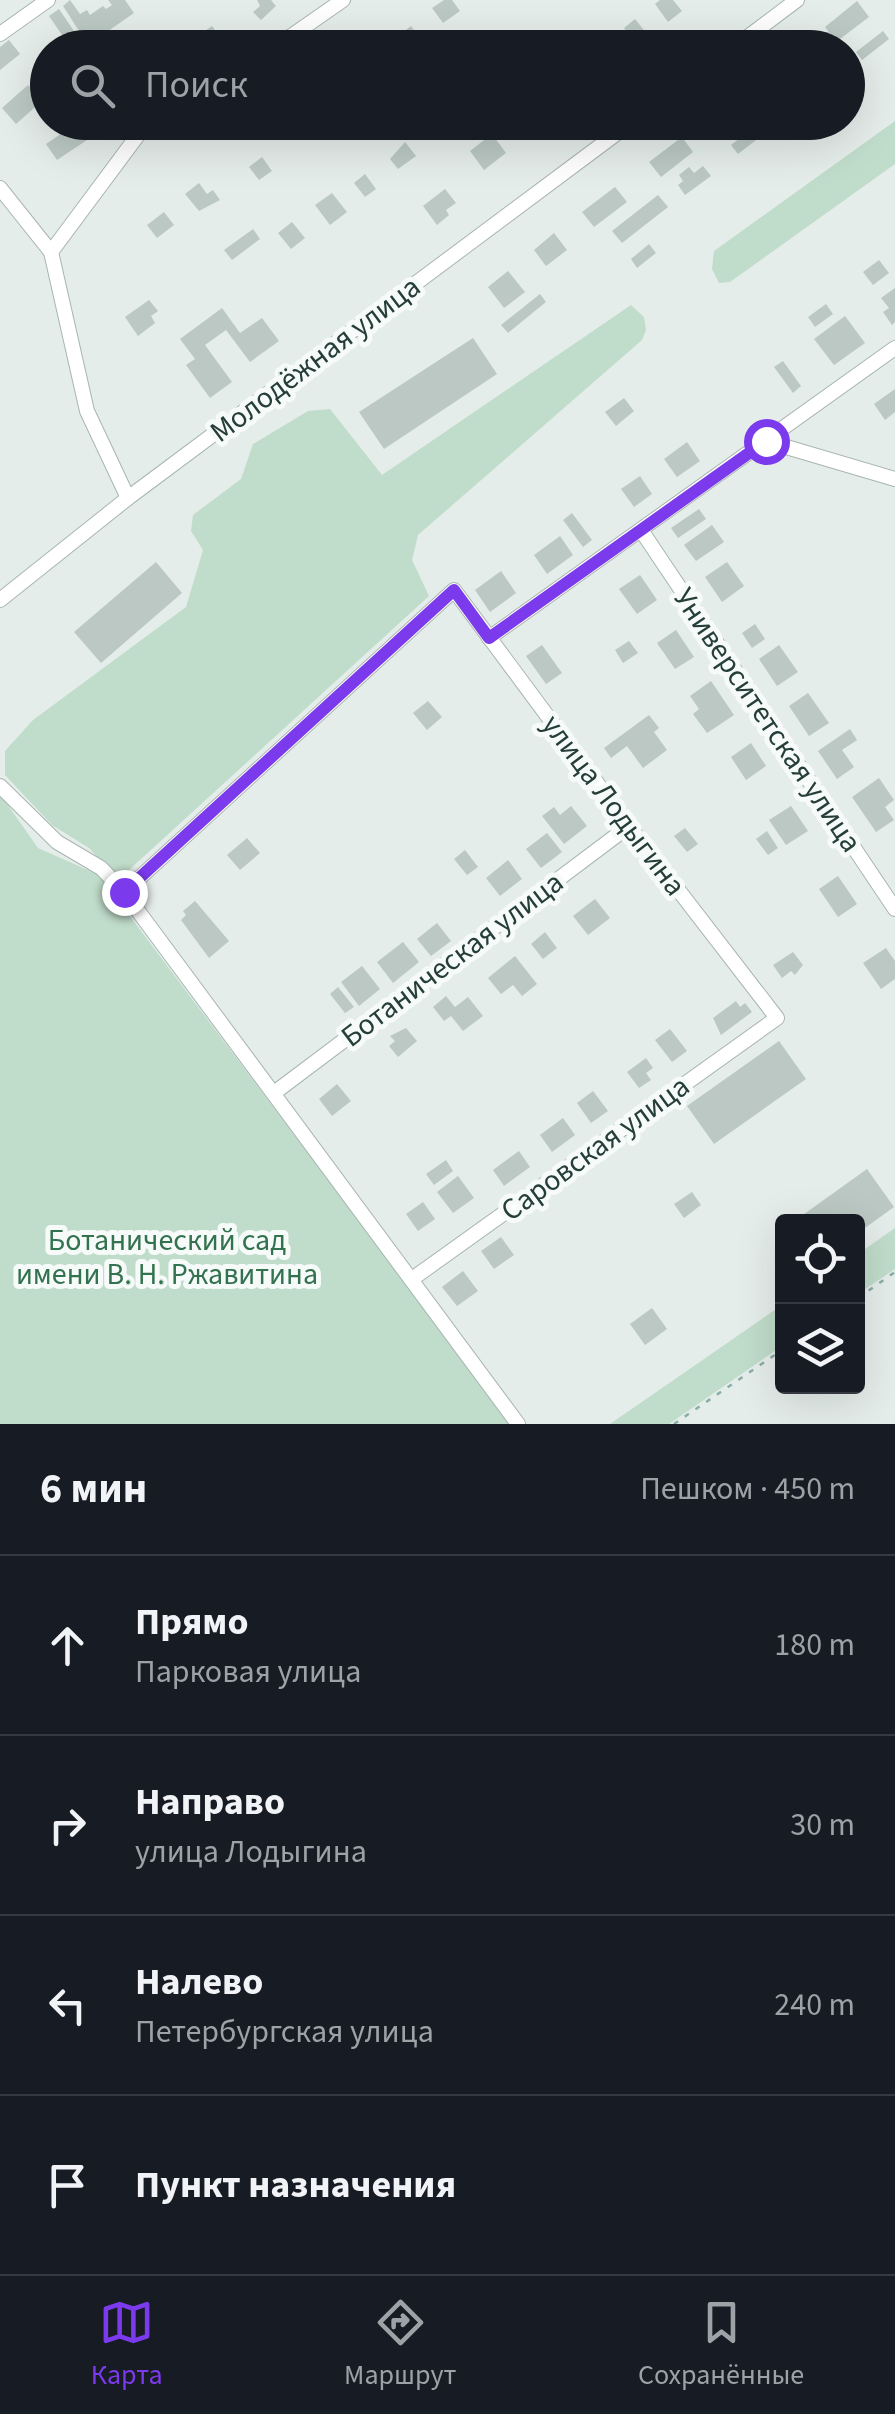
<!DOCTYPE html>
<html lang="ru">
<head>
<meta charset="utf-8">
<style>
  body { margin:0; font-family:"Source Sans 3",sans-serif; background:#20242c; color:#f1f3f6 }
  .controls { position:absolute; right:30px; bottom:30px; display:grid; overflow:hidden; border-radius:10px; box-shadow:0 10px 40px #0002 }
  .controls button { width:90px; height:90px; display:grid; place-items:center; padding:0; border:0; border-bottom:2px solid #363941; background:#171b24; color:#f1f3f6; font:50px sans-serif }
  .stop { position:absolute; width:30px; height:30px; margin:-22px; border:8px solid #7c3aed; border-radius:50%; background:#fff }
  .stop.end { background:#7c3aed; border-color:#fff; box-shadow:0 2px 10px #0008 }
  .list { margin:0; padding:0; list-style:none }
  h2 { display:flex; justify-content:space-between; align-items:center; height:130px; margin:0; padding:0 40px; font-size:42px }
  h2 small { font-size:32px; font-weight:400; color:#9ea1a6 }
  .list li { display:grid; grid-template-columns:65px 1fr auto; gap:30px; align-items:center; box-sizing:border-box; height:180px; padding:0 40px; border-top:2px solid #363941 }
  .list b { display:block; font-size:38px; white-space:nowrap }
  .list p { margin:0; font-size:32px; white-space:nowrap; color:#9ea1a6 }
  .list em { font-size:32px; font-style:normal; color:#9ea1a6 }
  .icon { flex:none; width:55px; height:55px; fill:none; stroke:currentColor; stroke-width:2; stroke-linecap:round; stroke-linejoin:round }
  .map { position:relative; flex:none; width:895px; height:1424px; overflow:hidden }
  .search { position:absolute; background:#171b24; box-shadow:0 10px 40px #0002; left:30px; right:30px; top:30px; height:110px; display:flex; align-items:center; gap:25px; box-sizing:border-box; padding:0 35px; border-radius:55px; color:#9ea1a6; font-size:38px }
  .sheet { height:850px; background:#171b24 }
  nav { display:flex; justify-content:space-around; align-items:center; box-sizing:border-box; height:140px; border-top:2px solid #363941; background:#171b24; font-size:28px; color:#9ea1a6 }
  nav a { display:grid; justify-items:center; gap:5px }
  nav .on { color:#7c3aed }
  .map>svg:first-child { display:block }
</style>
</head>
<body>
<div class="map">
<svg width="895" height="1424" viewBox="0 0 895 1424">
  <rect width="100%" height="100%" fill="#e5edea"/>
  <g fill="#c0dcca">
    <path d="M895,121V164L730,282L719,283L712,269L714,251Z"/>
    <path d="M631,305L644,317L646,330L642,340L418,535L412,560L429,596L118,880L89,848L52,825L5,775V751L33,720L186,607L203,550L191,531L193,515L241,479L253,444L308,411L330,409L382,475Z"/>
    <path d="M0,794L38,848L99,875L511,1424H0Z"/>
    <path d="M895,1228V1269L858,1294V1254Z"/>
    <path d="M782,1305V1346L669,1424H610Z"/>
  </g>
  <g fill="#bbc8c3">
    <path d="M70,0L80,14L87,10L90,15L103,6L106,9L112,5L108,0H125L134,13L88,45L63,6Z"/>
    <path d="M257,0H271L276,6L261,20L253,12L260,6Z"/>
    <path d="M444,0H452L460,11L443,23L432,8Z"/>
    <path d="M660,0H673L682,11L668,22L655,4Z"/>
    <path d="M857,1L869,17L836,42L825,27Z"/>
    <path d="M59,9L76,34L72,37L80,48H71L49,16Z"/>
    <path d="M635,19L651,39L640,48H605L616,39L620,45L631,37L624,28Z"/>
    <path d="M212,26L226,45L197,48L192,40Z"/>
    <path d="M411,26L422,41L413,48H400L394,39Z"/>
    <path d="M883,31L889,39L862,60L856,52Z"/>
    <path d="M9,40L20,54L0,70V47Z"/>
    <path d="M28,85L42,101L16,124L2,108Z"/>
    <path d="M67,122H83L93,136L57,160L46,144L71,127Z"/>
    <path d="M288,122H316L319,126L302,140Z"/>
    <path d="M753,128L760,137L738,154L731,145Z"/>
    <path d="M492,134L506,153L484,170L470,151Z"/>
    <path d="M682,137L693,152L661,177L649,162Z"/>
    <path d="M405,142L416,156L398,169L390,159Z"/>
    <path d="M262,157L272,171L259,180L249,167Z"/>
    <path d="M703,166L711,176L685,195L678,185L683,181L679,175L689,167L694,173Z"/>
    <path d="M365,174L376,189L365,197L354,183Z"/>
    <path d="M199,183L207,194L213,190L220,200L199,211L185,194Z"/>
    <path d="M615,187L627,202L594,227L582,212Z"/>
    <path d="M445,189L456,203L446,210L449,215L437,225L423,206Z"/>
    <path d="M332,193L347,212L330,225L315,205Z"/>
    <path d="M658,195L668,207L622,243L612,231Z"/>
    <path d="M164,212L174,225L157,238L147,225Z"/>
    <path d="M292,222L305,238L291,249L278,233Z"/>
    <path d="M253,229L260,239L232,260L224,250Z"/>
    <path d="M554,233L567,250L546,266L534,250Z"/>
    <path d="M649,244L656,253L637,268L631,259Z"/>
    <path d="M879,260L889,273L873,285L863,272Z"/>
    <path d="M508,271L525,292L504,308L488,287Z"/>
    <path d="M895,288V322L892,325L883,312L889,308L881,298Z"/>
    <path d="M540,294L546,302L508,333L501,325Z"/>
    <path d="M149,300L158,311L151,316L155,323L138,336L125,317Z"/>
    <path d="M826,304L833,314L815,327L808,317Z"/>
    <path d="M222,308L240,333L262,318L279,341L250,362L226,330L205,345L232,382L210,398L186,365L195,359L180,339Z"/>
    <path d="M845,316L865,343L834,365L814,339Z"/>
    <path d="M473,338L497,374L384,449L359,412Z"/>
    <path d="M783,361L801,386L793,393L774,367Z"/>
    <path d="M895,389V412L885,420L874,404Z"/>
    <path d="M624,398L634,411L616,426L605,412Z"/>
    <path d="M687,442L700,461L677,477L664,459Z"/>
    <path d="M640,476L652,494L634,507L621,489Z"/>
    <path d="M699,509L706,519L678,538L671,528Z"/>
    <path d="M572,513L592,540L583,547L563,520Z"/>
    <path d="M712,525L724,542L696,561L684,545Z"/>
    <path d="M560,536L573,555L547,574L534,555Z"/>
    <path d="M156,562L182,593L101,663L74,632Z"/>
    <path d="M727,562L744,586L722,602L705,577Z"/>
    <path d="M501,571L516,593L490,612L475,590Z"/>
    <path d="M640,575L657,600L637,614L619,589Z"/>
    <path d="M755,624L765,639L752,648L742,633Z"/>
    <path d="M676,630L694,657L675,669L657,643Z"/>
    <path d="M629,641L638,653L623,663L615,650Z"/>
    <path d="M542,645L562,673L546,684L526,656Z"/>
    <path d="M779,645L798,672L777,686L759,659Z"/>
    <path d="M711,681L734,715L707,733L693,714L699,709L690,696Z"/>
    <path d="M808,693L829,723L809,736L789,706Z"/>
    <path d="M428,701L442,717L427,730L413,713Z"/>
    <path d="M649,715L659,728L654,732L667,750L643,768L627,746L611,758L604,748Z"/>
    <path d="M850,729L857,740L842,750L854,767L837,779L818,751Z"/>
    <path d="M751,743L766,766L746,780L731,757Z"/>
    <path d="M879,778L894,800L885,807L894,820L876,832L852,797Z"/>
    <path d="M571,806L587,826L564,844L542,816L554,807L560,815Z"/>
    <path d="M791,806L808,831L786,845L769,820Z"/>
    <path d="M685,828L698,844L687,852L674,836Z"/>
    <path d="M767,831L778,848L768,855L756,839Z"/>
    <path d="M547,833L562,852L541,868L526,849Z"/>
    <path d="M247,838L260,853L240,870L227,855Z"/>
    <path d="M465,850L478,867L467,875L454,859Z"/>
    <path d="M508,860L522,879L500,896L486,878Z"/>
    <path d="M838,876L857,904L838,917L819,889Z"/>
    <path d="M595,899L610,918L588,935L573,916Z"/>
    <path d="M195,901L229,941L209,958L181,920L186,915L183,911Z"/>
    <path d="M437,923L451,941L431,956L417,939Z"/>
    <path d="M545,932L557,948L543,959L531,944Z"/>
    <path d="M403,942L419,962L393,983L377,962Z"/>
    <path d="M886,948L895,961V979L881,989L863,963Z"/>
    <path d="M793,952L803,965L795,975L791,971L782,978L773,965Z"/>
    <path d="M515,956L537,984L522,996L513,985L501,994L488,978Z"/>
    <path d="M362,966L380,989L359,1006L341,982Z"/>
    <path d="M338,987L354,1007L345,1013L330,994Z"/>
    <path d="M446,996L455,1007L468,997L483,1016L463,1031L451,1016L444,1021L433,1007Z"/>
    <path d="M736,1001L740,1007L745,1003L752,1012L721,1035L713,1018Z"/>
    <path d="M406,1028L417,1041L398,1057L389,1046L395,1041L390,1036Z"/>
    <path d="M670,1029L687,1051L672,1062L655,1040Z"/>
    <path d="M779,1041L806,1079L714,1144L687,1106Z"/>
    <path d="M646,1058L653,1068L646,1073L651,1080L639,1088L627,1072Z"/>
    <path d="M337,1084L351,1101L332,1116L319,1099Z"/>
    <path d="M593,1091L608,1111L591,1123L577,1103Z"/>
    <path d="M563,1118L575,1135L552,1152L540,1135Z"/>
    <path d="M519,1151L530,1167L504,1186L493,1170Z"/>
    <path d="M446,1160L453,1171L434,1185L426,1174Z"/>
    <path d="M867,1169L894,1207L858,1233V1222H793Z"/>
    <path d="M458,1176L474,1198L453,1213L437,1192Z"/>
    <path d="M692,1192L701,1205L684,1218L674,1204Z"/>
    <path d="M423,1202L435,1219L418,1231L406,1214Z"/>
    <path d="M501,1237L514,1255L494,1269L481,1251Z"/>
    <path d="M463,1271L478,1291L457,1306L442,1287Z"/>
    <path d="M652,1308L667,1329L645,1345L630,1324Z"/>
  </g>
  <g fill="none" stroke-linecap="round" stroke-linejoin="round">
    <g stroke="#a8b5b1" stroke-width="16">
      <g id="minor">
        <path d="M0,34L48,0"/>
        <path d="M274,48L343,0"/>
        <path d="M733,48L797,0"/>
        <path d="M0,188L51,252"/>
        <path d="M766,441L895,479"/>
        <path d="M128,498L87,411L51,252L141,131L155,122"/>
        <path d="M641,530L895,909"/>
        <path d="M0,600L128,498L632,122"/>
        <path d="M489,638L895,348"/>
        <path d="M0,786L57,842L101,868L124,892L518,1424"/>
        <path d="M124,892L454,590L629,826L777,1018L412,1279"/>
        <path d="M274,1093L629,826"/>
      </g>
    </g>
    <g stroke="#88aea5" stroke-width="2.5" stroke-dasharray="5 8" stroke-linecap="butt">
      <path d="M858,1298L895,1272"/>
      <path d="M674,1424L782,1350"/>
    </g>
    <use href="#minor" stroke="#fff" stroke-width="14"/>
  </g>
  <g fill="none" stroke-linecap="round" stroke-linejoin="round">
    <path stroke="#7c3aed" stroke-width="12" d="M124,892L454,590L489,638L766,441"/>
  </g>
  <g text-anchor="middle" stroke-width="10" stroke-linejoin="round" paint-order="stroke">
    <g font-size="30" fill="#263e39" stroke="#f6faf8">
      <text transform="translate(315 359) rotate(-37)" y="10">Молодёжная улица</text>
      <text transform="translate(768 720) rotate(56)" y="10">Университетская улица</text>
      <text transform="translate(614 805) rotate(53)" y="10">улица Лодыгина</text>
      <text transform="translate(452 959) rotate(-37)" y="10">Ботаническая улица</text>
      <text transform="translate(595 1148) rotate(-36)" y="10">Саровская улица</text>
    </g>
    <g font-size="30" fill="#33724f" stroke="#f6faf8">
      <text x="167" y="1250">Ботанический сад<tspan x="167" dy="34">имени В. Н. Ржавитина</tspan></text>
    </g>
  </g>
</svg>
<div class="controls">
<button><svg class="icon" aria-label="locate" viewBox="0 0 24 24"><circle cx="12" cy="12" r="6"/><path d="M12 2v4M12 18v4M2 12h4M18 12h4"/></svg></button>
<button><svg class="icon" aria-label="layers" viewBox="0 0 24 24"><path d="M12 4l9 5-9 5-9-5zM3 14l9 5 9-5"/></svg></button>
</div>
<div class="stop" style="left:766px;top:441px"></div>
<div class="stop end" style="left:124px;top:892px"></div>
<div class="search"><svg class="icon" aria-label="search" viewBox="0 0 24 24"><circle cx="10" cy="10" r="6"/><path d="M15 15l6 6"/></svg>Поиск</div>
</div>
<section class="sheet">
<h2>6 мин<small>Пешком · 450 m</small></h2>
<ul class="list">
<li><svg class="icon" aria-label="ahead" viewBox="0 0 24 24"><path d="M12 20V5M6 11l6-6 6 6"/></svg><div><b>Прямо</b><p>Парковая улица</p></div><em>180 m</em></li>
<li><svg class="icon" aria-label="right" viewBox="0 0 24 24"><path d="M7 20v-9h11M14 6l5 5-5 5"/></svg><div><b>Направо</b><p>улица Лодыгина</p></div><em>30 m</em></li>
<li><svg class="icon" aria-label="left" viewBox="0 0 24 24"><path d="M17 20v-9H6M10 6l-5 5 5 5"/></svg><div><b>Налево</b><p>Петербургская улица</p></div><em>240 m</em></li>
<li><svg class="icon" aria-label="arrive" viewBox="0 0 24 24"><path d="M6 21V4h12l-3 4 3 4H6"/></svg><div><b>Пункт назначения</b></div></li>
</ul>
</section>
<nav>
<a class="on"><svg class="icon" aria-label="map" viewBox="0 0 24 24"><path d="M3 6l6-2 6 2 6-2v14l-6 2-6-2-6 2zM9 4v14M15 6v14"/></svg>Карта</a>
<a><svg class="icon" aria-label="directions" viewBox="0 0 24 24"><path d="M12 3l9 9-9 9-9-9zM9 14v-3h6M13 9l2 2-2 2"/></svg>Маршрут</a>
<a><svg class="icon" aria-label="saved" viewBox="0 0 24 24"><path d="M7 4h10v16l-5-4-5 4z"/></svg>Сохранённые</a>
</nav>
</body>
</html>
